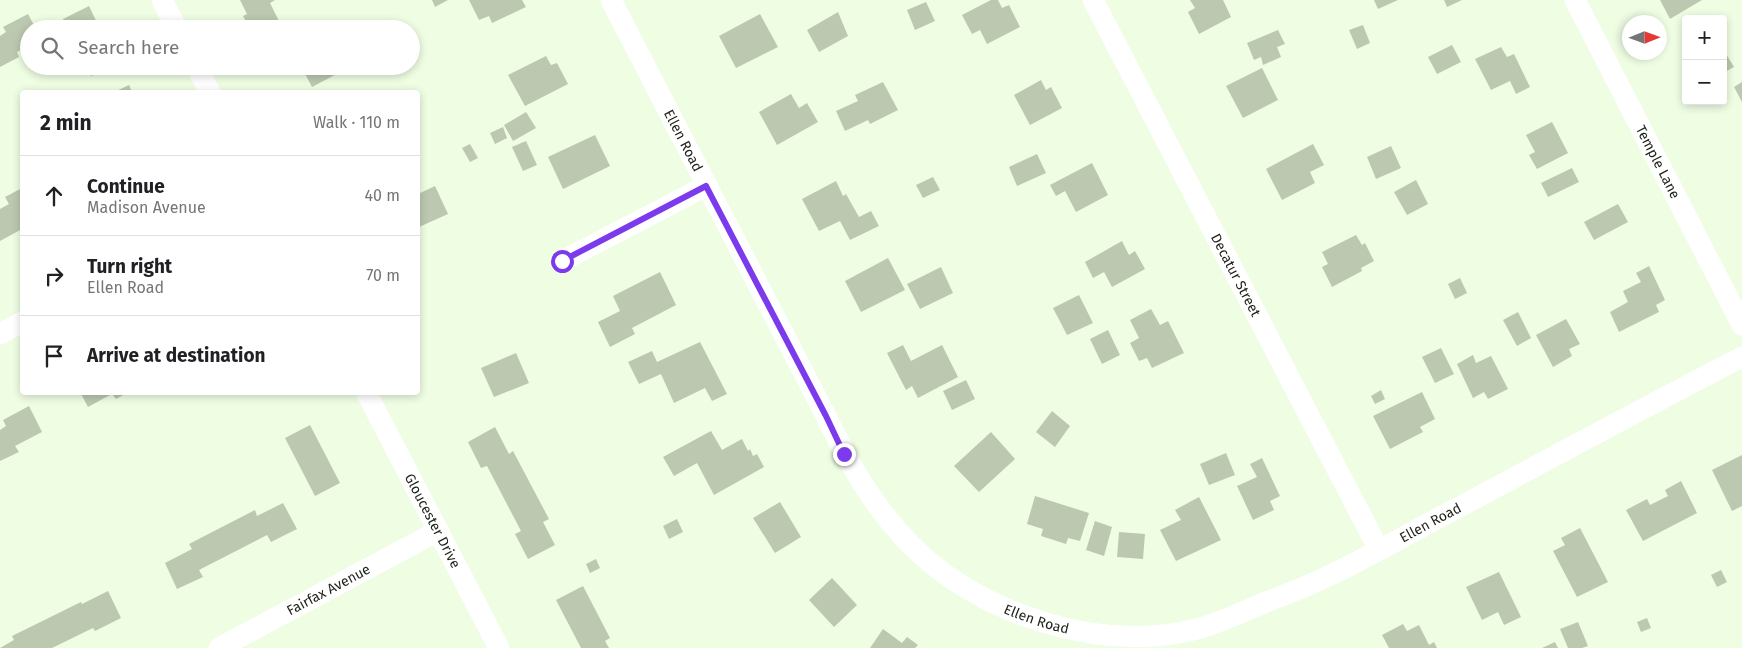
<!DOCTYPE html>
<html lang="en">
<head>
<meta charset="utf-8">
<style>
  body { margin:0; font-family:"Fira Sans",sans-serif; background:#f2f2f2; color:#202124 }
  .controls { position:absolute; right:15px; top:15px; display:grid; overflow:hidden; border-radius:5px; box-shadow:0 2px 8px #0003 }
  .controls button { width:45px; height:45px; display:grid; place-items:center; padding:0; border:0; border-bottom:1px solid #e0e0e0; background:#fff; color:#202124; font:25px sans-serif }
  .compass { position:absolute; left:1622px; top:15px; width:45px; height:45px; border-radius:50%; background:#fff; box-shadow:0 2px 8px #0003; rotate:89deg }
  .stop { position:absolute; width:15px; height:15px; margin:-11px; border:4px solid #7c3aed; border-radius:50%; background:#fff }
  .stop.end { background:#7c3aed; border-color:#fff; box-shadow:0 1px 5px #0008 }
  .list { margin:0; padding:0; list-style:none }
  h2 { display:flex; justify-content:space-between; align-items:center; height:65px; margin:0; padding:0 20px; font-size:21px }
  h2 small { font-size:16px; font-weight:400; color:#757577 }
  .list li { display:grid; grid-template-columns:32px 1fr auto; gap:15px; align-items:center; box-sizing:border-box; height:80px; padding:0 20px; border-top:1px solid #e0e0e0 }
  .list b { display:block; font-size:19px; white-space:nowrap }
  .list p { margin:0; font-size:16px; white-space:nowrap; color:#757577 }
  .list em { font-size:16px; font-style:normal; color:#757577 }
  .icon { flex:none; width:28px; height:28px; fill:none; stroke:currentColor; stroke-width:2; stroke-linecap:round; stroke-linejoin:round }
  .map { position:relative; flex:none; width:1742px; height:648px; overflow:hidden }
  .search { position:absolute; background:#fff; box-shadow:0 2px 8px #0003; left:20px; top:20px; width:400px; height:55px; display:flex; align-items:center; gap:12px; box-sizing:border-box; padding:0 18px; border-radius:28px; color:#757577; font-size:19px }
  .panel { position:absolute; background:#fff; box-shadow:0 2px 8px #0003; left:20px; top:90px; width:400px; height:305px; border-radius:5px }
  .map>svg:first-child { display:block }
</style>
</head>
<body>
<div class="map">
<svg width="1742" height="648" viewBox="0 0 1742 648">
  <rect width="100%" height="100%" fill="#effde3"/>
  <g fill="#bcc9b0">
    <path d="M240,0H275L270,3L282,27L250,29L243,16L247,14Z"/>
    <path d="M432,0H448L435,7Z"/>
    <path d="M469,0H522L526,7L492,23L489,16L479,20Z"/>
    <path d="M991,0H998L1002,8L1009,5L1020,27L987,44L980,30L972,34L962,15Z"/>
    <path d="M1190,0H1223L1231,17L1199,34L1188,12L1195,8Z"/>
    <path d="M1374,0H1398L1378,9Z"/>
    <path d="M1444,0H1462L1447,7Z"/>
    <path d="M1660,0H1702L1670,19Z"/>
    <path d="M926,2L935,21L915,30L907,10Z"/>
    <path d="M89,6L100,29H68L63,19Z"/>
    <path d="M838,12L848,36L819,52L807,30Z"/>
    <path d="M28,14L36,29H29V46L17,52L19,57L0,67V36L6,32L3,27Z"/>
    <path d="M760,14L778,47L736,68L719,36Z"/>
    <path d="M1363,25L1370,43L1357,49L1349,30Z"/>
    <path d="M1278,30L1285,44L1277,47L1281,57L1263,65L1261,57L1254,60L1247,43Z"/>
    <path d="M1452,45L1461,62L1437,74L1428,57Z"/>
    <path d="M1501,47L1507,57L1514,54L1530,87L1516,94L1510,81L1491,90L1475,59Z"/>
    <path d="M1723,49L1734,67L1723,73Z"/>
    <path d="M546,56L551,65L557,63L568,84L525,106L508,75Z"/>
    <path d="M87,66H112L91,76Z"/>
    <path d="M301,66H352L312,87Z"/>
    <path d="M1262,68L1278,100L1243,118L1226,86Z"/>
    <path d="M1041,80L1046,90L1051,87L1062,108L1030,125L1014,95Z"/>
    <path d="M883,82L898,110L870,124L868,120L845,131L836,111L858,101L855,95Z"/>
    <path d="M1742,82V102L1734,87Z"/>
    <path d="M129,85L132,92H114Z"/>
    <path d="M791,94L799,108L807,103L818,122L777,145L759,112Z"/>
    <path d="M526,112L536,128L513,141L504,125Z"/>
    <path d="M1552,122L1568,153L1537,169L1529,155L1535,152L1526,135Z"/>
    <path d="M503,127L507,138L495,144L490,133Z"/>
    <path d="M595,135L610,166L563,189L548,157Z"/>
    <path d="M526,141L537,165L523,171L512,147Z"/>
    <path d="M470,144L478,158L470,162L462,148Z"/>
    <path d="M1313,144L1324,165L1310,172L1315,183L1282,200L1266,169Z"/>
    <path d="M1391,146L1401,168L1376,179L1367,157Z"/>
    <path d="M1037,154L1046,173L1017,186L1009,167Z"/>
    <path d="M1092,163L1108,195L1076,212L1065,191L1056,196L1050,185Z"/>
    <path d="M1572,168L1579,182L1548,197L1541,183Z"/>
    <path d="M933,177L940,190L923,198L916,185Z"/>
    <path d="M1416,180L1428,204L1407,215L1394,192Z"/>
    <path d="M836,181L843,196L846,194L859,217L871,211L879,226L850,240L840,221L819,231L802,199Z"/>
    <path d="M435,186L448,214L419,227L418,223V194Z"/>
    <path d="M22,188V221L20,223L22,229L0,241V209L9,204L5,197Z"/>
    <path d="M1618,204L1628,222L1594,240L1584,222Z"/>
    <path d="M1356,235L1362,245L1365,243L1374,261L1361,268L1362,271L1332,287L1322,267L1328,264L1322,252Z"/>
    <path d="M1122,241L1129,255L1135,251L1145,269L1112,287L1104,272L1093,278L1085,262Z"/>
    <path d="M888,258L905,290L861,312L845,281Z"/>
    <path d="M1649,266L1665,300L1656,305L1659,312L1619,332L1610,312L1628,302L1623,291L1641,282L1636,273Z"/>
    <path d="M941,267L953,293L920,309L907,284Z"/>
    <path d="M660,272L676,305L632,328L635,334L610,347L598,322L620,311L613,296Z"/>
    <path d="M1460,278L1467,293L1455,299L1448,284Z"/>
    <path d="M1079,295L1093,323L1067,335L1053,308Z"/>
    <path d="M1151,309L1160,325L1168,321L1184,353L1152,368L1147,358L1139,361L1130,343L1139,338L1130,320Z"/>
    <path d="M1518,312L1531,338L1517,346L1503,320Z"/>
    <path d="M1566,319L1580,344L1569,349L1572,356L1553,367L1536,335Z"/>
    <path d="M1108,330L1120,355L1102,364L1090,339Z"/>
    <path d="M700,342L727,394L712,401L705,388L674,403L661,374L639,384L628,362L652,351L657,362Z"/>
    <path d="M903,345L911,361L942,345L958,377L918,398L912,386L906,390L887,353Z"/>
    <path d="M1441,348L1454,374L1435,383L1422,357Z"/>
    <path d="M516,353L529,383L494,397L481,368Z"/>
    <path d="M1473,355L1476,363L1491,356L1508,389L1488,399L1484,392L1473,398L1457,364Z"/>
    <path d="M966,380L975,399L952,410L943,391Z"/>
    <path d="M1381,390L1385,399L1375,404L1371,396Z"/>
    <path d="M80,392H129L116,399L113,395H110L88,407Z"/>
    <path d="M1422,392L1435,419L1420,427L1423,432L1390,449L1373,416Z"/>
    <path d="M29,406L42,432L15,446L19,452L0,461V430L6,426L3,420Z"/>
    <path d="M1052,411L1070,426L1055,447L1036,432Z"/>
    <path d="M310,425L340,483L315,496L285,438Z"/>
    <path d="M495,427L509,454L513,451L549,519L543,522L555,545L528,559L515,534L521,531L487,466L481,468L468,442Z"/>
    <path d="M711,431L722,450L742,439L748,451L750,449L753,456L757,454L764,467L714,495L697,463L674,476L663,457Z"/>
    <path d="M991,432L1015,459L979,492L954,466Z"/>
    <path d="M1226,453L1235,475L1209,485L1200,464Z"/>
    <path d="M1742,455V506L1732,511L1712,470Z"/>
    <path d="M1262,458L1280,496L1270,501L1274,510L1253,520L1237,486L1257,477L1250,464Z"/>
    <path d="M1681,481L1697,513L1643,541L1626,510L1647,499L1650,505L1668,496L1665,490Z"/>
    <path d="M1035,496L1089,513L1080,541L1068,538L1066,544L1041,536L1043,529L1027,524Z"/>
    <path d="M1199,497L1221,540L1176,561L1160,530L1181,520L1175,510Z"/>
    <path d="M780,502L801,537L775,553L753,518Z"/>
    <path d="M283,503L297,529L271,542L267,535L199,570L203,577L177,589L165,563L192,549L189,544L255,510L257,516Z"/>
    <path d="M677,519L683,532L669,539L663,526Z"/>
    <path d="M1095,521L1112,527L1104,556L1086,550Z"/>
    <path d="M1580,528L1608,582L1577,597L1553,551L1565,545L1561,538Z"/>
    <path d="M1119,532L1145,534L1143,559L1117,557Z"/>
    <path d="M596,559L600,568L590,573L586,564Z"/>
    <path d="M1721,570L1727,582L1717,587L1711,575Z"/>
    <path d="M1499,572L1521,617L1504,625L1498,612L1482,620L1466,587Z"/>
    <path d="M832,578L857,605L834,627L809,600Z"/>
    <path d="M583,586L610,638L605,641L609,648H581L556,600Z"/>
    <path d="M108,591L121,618L95,631L93,628L52,648H0L14,640L12,636L81,602L82,604Z"/>
    <path d="M1647,618L1651,628L1641,632L1637,622Z"/>
    <path d="M1578,622L1588,646L1582,648H1568L1560,629Z"/>
    <path d="M1403,624L1407,631L1419,625L1429,645L1434,642L1437,648H1389L1382,635Z"/>
    <path d="M883,629L902,643L907,637L918,645L915,648H870Z"/>
    <path d="M1555,642L1558,648H1542Z"/>
  </g>
  <g fill="none" stroke-linecap="round" stroke-linejoin="round">
    <g stroke="#fff" stroke-width="21">
      <path d="M162,0L177,29"/>
      <path id="s1" d="M611,0L826,416C875,521 933,589 1046,623C1097,638 1149,642 1201,628C1223,621 1245,611 1266,602C1286,594 1307,587 1326,577C1367,558 1406,535 1446,514C1544,462 1643,408 1742,357"/>
      <path id="s2" d="M1093,0L1379,550"/>
      <path id="s3" d="M1575,0L1742,325"/>
      <path d="M196,66L210,92"/>
      <path d="M562,261L706,186"/>
      <path d="M0,334L22,322"/>
      <path id="s4" d="M366,392L499,648"/>
      <path id="s5" d="M219,648L438,531"/>
    </g>
  </g>
  <g fill="none" stroke-linecap="round" stroke-linejoin="round">
    <path stroke="#7c3aed" stroke-width="6" d="M562,261L706,186L826,416L844,454"/>
  </g>
  <g text-anchor="middle" stroke-width="4" stroke-linejoin="round" paint-order="stroke">
    <g font-size="14" fill="#1d2219" stroke="#fff">
      <text dy="5" stroke="none"><textPath href="#s1" startOffset="158">Ellen Road</textPath></text>
      <text dy="5" stroke="none"><textPath href="#s3" startOffset="182">Temple Lane</textPath></text>
      <text dy="5" stroke="none"><textPath href="#s2" startOffset="310">Decatur Street</textPath></text>
      <text dy="5" stroke="none"><textPath href="#s4" startOffset="145">Gloucester Drive</textPath></text>
      <text dy="5" stroke="none"><textPath href="#s1" startOffset="1191">Ellen Road</textPath></text>
      <text dy="5" stroke="none"><textPath href="#s5" startOffset="124">Fairfax Avenue</textPath></text>
      <text dy="5" stroke="none"><textPath href="#s1" startOffset="771">Ellen Road</textPath></text>
    </g>
  </g>
</svg>
<div class="controls">
<button>+</button>
<button>−</button>
</div>
<svg class="compass" viewBox="-18 -18 36 36"><path d="M0-13l5 13h-10z" fill="#e53935"/><path d="M0 13l5-13h-10z" fill="#757577"/></svg>
<div class="stop" style="left:562px;top:261px"></div>
<div class="stop end" style="left:844px;top:454px"></div>
<div class="search"><svg class="icon" aria-label="search" viewBox="0 0 24 24"><circle cx="10" cy="10" r="6"/><path d="M15 15l6 6"/></svg>Search here</div>
<section class="panel">
<h2>2 min<small>Walk · 110 m</small></h2>
<ul class="list">
<li><svg class="icon" aria-label="ahead" viewBox="0 0 24 24"><path d="M12 20V5M6 11l6-6 6 6"/></svg><div><b>Continue</b><p>Madison Avenue</p></div><em>40 m</em></li>
<li><svg class="icon" aria-label="right" viewBox="0 0 24 24"><path d="M7 20v-9h11M14 6l5 5-5 5"/></svg><div><b>Turn right</b><p>Ellen Road</p></div><em>70 m</em></li>
<li><svg class="icon" aria-label="arrive" viewBox="0 0 24 24"><path d="M6 21V4h12l-3 4 3 4H6"/></svg><div><b>Arrive at destination</b></div></li>
</ul>
</section>
</div>
</body>
</html>
